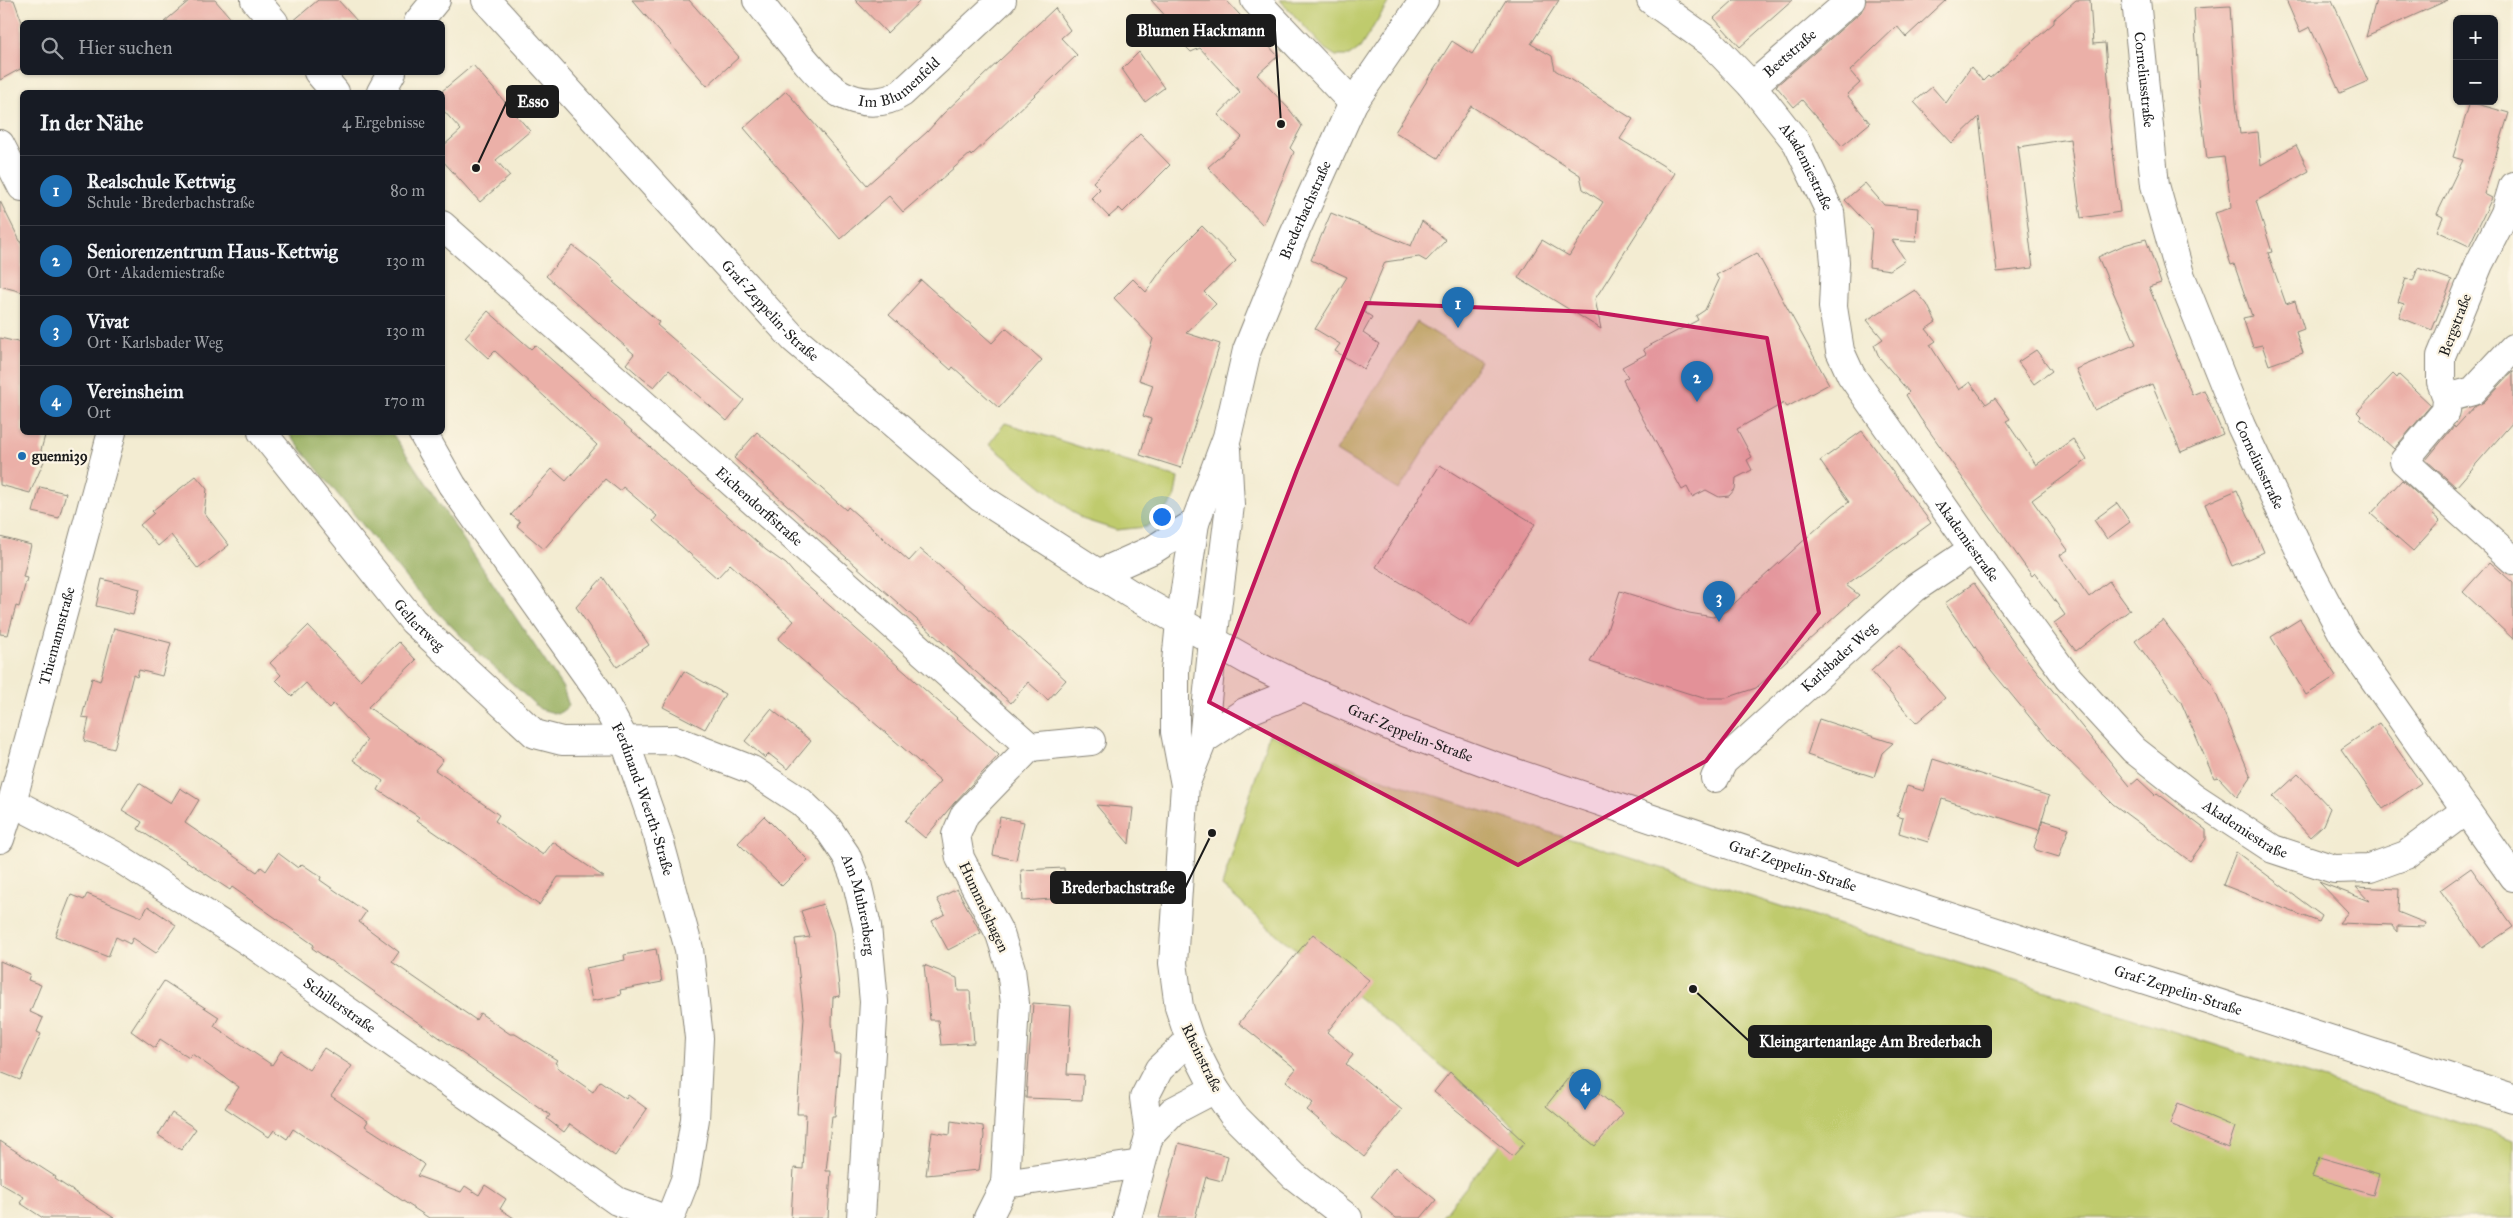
<!DOCTYPE html>
<html lang="de">
<head>
<meta charset="utf-8">
<style>
  body { margin:0; font-family:"IM FELL Great Primer",serif; background:#242831; color:#f1f3f6 }
  .controls { position:absolute; right:15px; top:15px; display:grid; overflow:hidden; border-radius:8px; box-shadow:0 1px 4px #0004 }
  .controls button { width:45px; height:45px; display:grid; place-items:center; padding:0; border:0; border-bottom:1px solid #363941; background:#171b24; color:#f1f3f6; font:25px sans-serif }
  .you { position:absolute; left:1161px; top:516px; width:18px; height:18px; margin:-12px; border:4px solid #fff; border-radius:50%; background:#1a73e8; box-shadow:0 0 0 8px #1a73e833 }
  .badge { display:grid; place-items:center; width:32px; height:32px; border-radius:50%; background:#1f6fb2; color:#fff; font-size:16px; font-weight:700 }
  .pin { position:absolute; translate:-50% -41px; filter:drop-shadow(0 1px 2px #0008) }
  .pin::after { content:''; position:absolute; top:26px; width:18px; height:15px; background:inherit; clip-path:polygon(0 0,100% 0,50% 100%) }
  .list { margin:0; padding:0; list-style:none }
  h2 { display:flex; justify-content:space-between; align-items:center; height:65px; margin:0; padding:0 20px; font-size:21px }
  h2 small { font-size:16px; font-weight:400; color:#9ea1a6 }
  .list li { display:grid; grid-template-columns:32px 1fr auto; gap:15px; align-items:center; box-sizing:border-box; height:70px; padding:0 20px; border-top:1px solid #363941 }
  .list b { display:block; font-size:19px; white-space:nowrap }
  .list p { margin:0; font-size:16px; white-space:nowrap; color:#9ea1a6 }
  .list em { font-size:16px; font-style:normal; color:#9ea1a6 }
  .icon { flex:none; width:28px; height:28px; fill:none; stroke:currentColor; stroke-width:2; stroke-linecap:round; stroke-linejoin:round }
  .map { position:relative; flex:none; width:2513px; height:1218px; overflow:hidden }
  .search { position:absolute; background:#171b24; box-shadow:0 1px 4px #0004; left:20px; top:20px; width:425px; height:55px; display:flex; align-items:center; gap:12px; box-sizing:border-box; padding:0 18px; border-radius:8px; color:#9ea1a6; font-size:19px }
  .panel { position:absolute; background:#171b24; box-shadow:0 1px 4px #0004; left:20px; top:90px; width:425px; height:345px; border-radius:8px }
  .map>svg:first-child { display:block }
</style>
</head>
<body>
<div class="map">
<svg width="2513" height="1218" viewBox="0 0 2513 1218">
  <rect width="100%" height="100%" fill="#fcf5e5"/>
  <filter id="ink" filterUnits="userSpaceOnUse"><feTurbulence type="fractalNoise" baseFrequency=".02" numOctaves="2"/><feDisplacementMap in="SourceGraphic" scale="10" xChannelSelector="R" yChannelSelector="G"/><feConvolveMatrix kernelMatrix="1 2 1 2 8 2 1 2 1" color-interpolation-filters="sRGB"/></filter>
  <filter id="wash" filterUnits="userSpaceOnUse"><feTurbulence type="fractalNoise" baseFrequency=".0096" numOctaves="4" result="noise"/><feDisplacementMap in="SourceGraphic" scale="20" xChannelSelector="R" yChannelSelector="G"/><feGaussianBlur stdDeviation="1.12" result="paint"/><feColorMatrix in="noise" values="0 0 0 0 0 0 0 0 0 0 0 0 0 0 0 0 0 1.4 0 .05"/><feComposite in="paint" operator="in"/></filter>
  <g filter="url(#wash)">
    <rect width="100%" height="100%" fill="#f3ecd2"/>
    <g fill="#bfcb6d" stroke="#6e7444">
      <path d="M1280,0H1390L1360,48L1349,56H1336L1325,49Z"/>
      <path d="M1417,322L1480,361L1399,490L1336,451Z"/>
      <path d="M1005,423L1178,478L1174,500L1163,513L1146,527L1116,530L1082,519L989,444Z"/>
      <path d="M1269,734L1373,776L2513,1140V1218H1441L1515,1126L1332,976L1281,938L1222,886Z"/>
    </g>
    <path fill="#97af60" stroke="#5a663e" d="M288,433H392L563,688L569,706L558,714L540,709L474,649L413,587Z"/>
    <g id="blocks">
      <g fill="#ebb0a8">
        <path d="M0,0H14L22,22V68L0,80Z"/>
        <path d="M190,0H215L234,22H164Z"/>
        <path d="M318,0H338L358,22H292Z"/>
        <path d="M632,0H689L739,57L707,86Z"/>
        <path d="M855,0H921L887,33Z"/>
        <path d="M1151,0H1226L1278,56L1257,75L1289,109L1302,126L1290,148L1294,152L1263,225L1208,167L1242,137L1218,115L1240,92L1200,48L1191,52L1165,25L1169,20Z"/>
        <path d="M1506,0H1559L1531,44L1552,56L1555,70L1633,119L1620,139L1675,173L1595,299L1601,329L1518,278L1542,240L1569,256L1603,202L1583,189L1580,175L1471,106L1438,158L1395,132L1452,41L1472,54Z"/>
        <path d="M1734,0H1793L1740,47L1714,18Z"/>
        <path d="M1866,0H1946L1906,37L1897,26L1850,71L1860,83L1847,95L1870,123L1842,146L1802,100L1794,107L1776,86L1861,12Z"/>
        <path d="M2076,0H2090L2093,44L2105,43L2110,100L2109,117L2120,212L2081,218L2070,139L2019,147L2018,145L2033,268L1997,272L1979,117L1952,143L1914,102L1932,87L1946,103L1971,67L1983,81L1988,76L1990,78L2054,23V19Z"/>
        <path d="M2286,0H2332L2368,81L2340,93L2310,27L2300,32Z"/>
        <path d="M2376,0H2448L2366,37Z"/>
        <path d="M2230,6L2236,103L2240,134L2258,132L2261,165L2296,145L2309,171L2256,201L2272,252L2268,253L2286,304L2295,301L2304,329L2296,332L2303,353L2269,365L2262,345L2253,347L2248,333L2243,318L2252,316L2234,264L2231,265L2215,213L2231,208L2230,195L2224,157L2207,159L2199,96L2194,8Z"/>
        <path d="M1055,8L1070,30L1061,38L1077,55L971,156L970,154L903,212L889,196L840,239L744,128L786,91L867,185L927,132L943,114Z"/>
        <path d="M1139,52L1164,88L1145,102L1122,69Z"/>
        <path d="M473,65L530,131L496,160L510,176L480,202L442,160V147L461,130L442,109V91Z"/>
        <path d="M2470,102L2509,113L2484,194L2492,198L2469,246L2437,231L2443,217L2437,214L2463,160L2453,157Z"/>
        <path d="M1140,134L1170,165L1123,212L1119,208L1109,217L1091,198L1100,189L1093,182Z"/>
        <path d="M1865,183L1884,205L1918,208L1916,242L1892,240L1905,260L1890,270L1869,267L1872,229L1845,200Z"/>
        <path d="M0,201L22,245V292L0,286Z"/>
        <path d="M1331,213L1411,246L1422,221L1446,240L1426,261L1419,257L1385,262L1364,312L1372,317L1363,333L1379,344L1364,369L1335,351L1340,344L1315,329L1347,277L1311,260Z"/>
        <path d="M1202,226L1236,261L1204,292L1216,304L1186,333L1220,344L1181,468L1140,455L1151,419L1143,416L1153,385L1139,380L1153,339L1114,298L1133,279L1146,292L1170,258Z"/>
        <path d="M2146,239L2161,283L2149,287L2192,395L2204,390L2223,434L2181,452L2152,384L2094,410L2076,369L2136,344L2098,257L2124,245Z"/>
        <path d="M573,246L598,265L615,281L613,282L659,322L657,325L744,400L727,421L669,370L654,387L643,379L626,364L634,354L546,276Z"/>
        <path d="M1757,253L1829,384L1787,407L1784,403L1737,429L1752,457L1747,460L1752,470L1736,478L1735,489L1729,496L1719,497L1706,490L1692,497L1687,487L1682,490L1644,421L1623,380L1628,377L1622,367L1646,354L1643,349L1698,320L1696,316L1705,310L1719,280L1716,275Z"/>
        <path d="M2418,268L2452,280L2432,330L2399,317L2404,304L2398,302L2406,278L2413,281Z"/>
        <path d="M921,280L992,343L1006,328L1042,360L999,408L953,367L951,370L889,315Z"/>
        <path d="M1915,290L1927,304L1936,322L1926,329L1936,341L1930,345L1959,390L1970,382L1986,404L1995,398L2010,419L2006,421L2036,465L2073,439L2087,460L2032,500L2068,550L2060,555L2089,597L2109,581L2130,610L2076,651L2054,623L2065,615L2035,573L2032,576L1920,418L1906,395L1909,392L1879,357L1874,345L1883,339L1867,320Z"/>
        <path d="M488,311L531,349L535,345L766,550L786,564L797,577L999,755L954,803L925,838L905,821L941,781L778,639L794,621L730,564L717,578L653,521L657,516L623,487L620,491L605,479L544,549L517,526L520,522L511,515L552,469L566,481L597,445L495,351L488,358L465,337Z"/>
        <path d="M0,338L22,343V432H46L41,450L45,459L30,493L0,485Z"/>
        <path d="M2036,350L2052,371L2034,384L2018,362Z"/>
        <path d="M2513,371V422L2456,487L2426,460L2454,426L2455,428L2474,407L2484,402Z"/>
        <path d="M2393,374L2397,378L2399,375L2431,405L2394,449L2360,418L2361,416L2357,412Z"/>
        <path d="M1862,431L1931,523L1846,585L1859,595L1756,688L1726,698H1703L1590,662L1606,633L1620,591L1689,613L1713,617L1726,611L1833,514L1849,502L1820,461Z"/>
        <path d="M757,432L846,510L848,507L909,561L920,549L933,560L1066,680L1048,700L1028,682L1011,703L734,458Z"/>
        <path d="M1440,465L1535,524L1470,626L1376,567Z"/>
        <path d="M196,476L207,489L204,513L229,545L198,569L171,535L158,546L140,525L154,513L152,511Z"/>
        <path d="M2402,480L2435,510L2432,514L2440,521L2413,551L2371,514Z"/>
        <path d="M40,487L66,493L59,518L33,512Z"/>
        <path d="M2237,490L2264,552L2232,566L2205,504Z"/>
        <path d="M2117,503L2130,522L2107,539L2094,520Z"/>
        <path d="M0,537L31,545L23,577L27,578L19,607L16,606L8,635L0,634Z"/>
        <path d="M2490,562L2513,583V639L2463,592Z"/>
        <path d="M603,577L649,645L617,667L576,607Z"/>
        <path d="M102,579L140,589L133,615L96,606Z"/>
        <path d="M1974,583L2018,648L2130,786L2138,779L2155,795L2157,793L2206,830V839L2190,861L2113,804L2052,744L1991,670L1945,603Z"/>
        <path d="M2300,619L2336,676L2306,695L2271,637Z"/>
        <path d="M2163,620L2212,684L2251,777L2237,797L2218,777L2214,778L2181,702L2135,641Z"/>
        <path d="M308,626L360,680L399,642L416,660L368,707L443,760L435,770L499,815L495,821L543,855L553,842L604,877H558L539,905L417,820L419,817L378,790L383,781L353,760L367,740L333,704L329,708L306,683L292,696L276,680L281,675L270,663Z"/>
        <path d="M114,628L171,643L162,676L139,670L137,677L133,675L114,749L84,741L89,718L82,717L92,678L100,681Z"/>
        <path d="M1899,645L1945,698L1916,723L1871,671Z"/>
        <path d="M684,671L725,694L705,729L663,707Z"/>
        <path d="M771,709L811,741L788,769L769,754L765,758L745,741Z"/>
        <path d="M1819,719L1893,743L1882,753L1874,777L1807,755Z"/>
        <path d="M2379,723L2421,783L2383,809L2341,749Z"/>
        <path d="M1933,759L2049,796L2039,830L1942,799L1928,842L1899,833L1903,818L1897,816L1907,786L1924,791Z"/>
        <path d="M2298,774L2330,808L2323,825L2310,837L2273,797Z"/>
        <path d="M139,783L171,803L180,788L199,800L185,823L257,872L261,867L266,871L278,853L298,868L302,864L321,877L320,880L366,912L359,922L399,952L392,962L476,1020L480,1013L510,1034H515L557,1060L555,1063L558,1065L557,1067L593,1092L600,1081L626,1099L628,1095L647,1109L615,1156L570,1124L564,1132L547,1119L550,1115L312,948L314,945L232,887L230,890L138,829L142,822L122,810Z"/>
        <path d="M1096,805L1133,808L1129,844Z"/>
        <path d="M764,816L808,860L782,886L738,843Z"/>
        <path d="M1000,817L1024,822L1016,860L993,855Z"/>
        <path d="M2043,820L2069,828L2059,857L2036,850L2034,847Z"/>
        <path d="M2236,852L2322,916L2319,922L2223,885Z"/>
        <path d="M1064,868L1066,898L1023,901L1021,870Z"/>
        <path d="M2471,868L2513,927L2482,948L2440,890Z"/>
        <path d="M2319,882L2369,901L2356,887L2399,889L2398,912L2425,923L2424,927L2398,926V932L2392,925L2339,923L2348,912Z"/>
        <path d="M957,889L981,933L948,950L932,921L945,914L937,899Z"/>
        <path d="M87,894L142,917L148,906L176,925L156,953L133,938L130,944L116,937L108,957L55,936L71,895L84,900Z"/>
        <path d="M823,904L833,932L840,996L833,997L832,1023L835,1054H840L835,1116H832L826,1171H831L828,1218H791L794,1168L803,1169L806,1114H797L804,1018L795,939L810,937L801,911Z"/>
        <path d="M1313,934L1369,980L1327,1032L1353,1055L1346,1064L1402,1110L1364,1157L1307,1110L1313,1103L1286,1081L1296,1069L1239,1023Z"/>
        <path d="M656,949L662,982L620,990L621,995L592,1001L586,968L625,960L624,955Z"/>
        <path d="M0,961L30,974L28,980L41,985L30,1012L43,1018L37,1032L41,1034L20,1080L0,1072Z"/>
        <path d="M924,965L957,978L958,991H970L974,1043L941,1045L938,1020H930Z"/>
        <path d="M164,981L219,1017L214,1026L272,1065L281,1051L309,1070L324,1048L352,1066L331,1096L368,1121L365,1126L422,1163L424,1165L417,1176L461,1192L465,1186L479,1195L485,1185L506,1199L500,1209L514,1218H429L293,1129L287,1139L274,1130L269,1137L225,1108L239,1087L192,1054L189,1058L160,1039L155,1048L131,1031Z"/>
        <path d="M1033,1003L1071,1006L1067,1074L1084,1075L1082,1100L1026,1098Z"/>
        <path d="M1450,1072L1525,1143L1513,1156L1434,1092Z"/>
        <path d="M1573,1072L1623,1113L1595,1146L1546,1106Z"/>
        <path d="M2178,1103L2235,1127L2228,1148L2170,1124Z"/>
        <path d="M172,1113L196,1129L181,1150L158,1135Z"/>
        <path d="M951,1121L983,1126L984,1136L979,1170L926,1175L932,1132L950,1135Z"/>
        <path d="M0,1141L56,1177L55,1179L114,1218H43L20,1203L24,1197L0,1183Z"/>
        <path d="M1179,1143L1228,1156L1222,1181L1206,1177L1195,1218H1159Z"/>
        <path d="M2319,1157L2379,1174L2373,1195L2312,1177Z"/>
        <path d="M1395,1167L1436,1200L1421,1218H1396L1371,1197Z"/>
      </g>
    </g>
  </g>
  <g filter="url(#ink)">
    <use href="#blocks" fill-opacity="0" stroke="#888477" stroke-width="1"/>
    <g fill="none" stroke-linecap="round" stroke-linejoin="round">
      <g stroke="#888477" stroke-width="30">
        <g id="minor">
          <path d="M255,0L274,22"/>
          <path id="s1" d="M757,0C776,23 817,81 841,94C860,104 884,105 902,93L1002,0"/>
          <path d="M1255,0L1353,103"/>
          <path id="s2" d="M1651,0L1711,43L1752,86L1797,143L1830,212L1835,262L1833,307L1840,351L1851,375L1973,549L2068,678L2134,750L2194,797L2273,849L2334,869L2370,868L2406,855L2466,810"/>
          <path id="s3" d="M2136,0L2155,185L2180,274L2241,426L2310,572L2345,638L2513,877"/>
          <path d="M418,22L436,0"/>
          <path d="M318,72L335,92"/>
          <path id="s4" d="M1752,86L1851,0"/>
          <path d="M381,92L392,72"/>
          <path d="M0,144L22,187"/>
          <path d="M2513,186L2505,213L2479,264L2441,356V382L2447,398L2446,411L2404,461L2513,560"/>
          <path id="s5" d="M442,225L1030,747L1091,741"/>
          <path d="M2447,398L2473,391L2513,348"/>
          <path id="s6" d="M262,432L413,621L535,734L562,741L675,740L752,770L801,802L827,827L846,855L857,883L867,926L874,1002L861,1218"/>
          <path id="s7" d="M422,432L452,485L598,691L624,739L658,836L689,949L699,1038L695,1119L685,1180L670,1218"/>
          <path d="M1098,574L1154,549L1195,523"/>
          <path d="M1203,740L1245,712L1304,688"/>
          <path id="s8" d="M1715,778L1723,762L1915,588L1973,549"/>
          <path d="M1185,785L1203,740L1213,641L1230,505L1227,449"/>
          <path id="s9" d="M12,802L116,856L254,945L617,1201L662,1218"/>
          <path id="s10" d="M0,839L12,802L112,432"/>
          <path d="M1149,1136L1173,1111L1215,1089"/>
          <path d="M1005,1184L1015,1004L1011,969L1000,934L960,858L956,835L965,814L1030,747"/>
          <path d="M988,1218L1005,1184L1141,1164"/>
          <path d="M1127,1218L1149,1136L1144,1098L1159,1069L1190,1040"/>
          <path id="s11" d="M1348,1218L1294,1176L1233,1115L1215,1089L1190,1040L1179,1007L1173,963L1185,785L1175,732V671L1180,623L1195,523L1227,437L1247,350L1292,239L1353,103L1424,0"/>
        </g>
      </g>
      <g stroke="#888477" stroke-width="30">
        <g id="major">
          <path id="s12" d="M486,0L794,339L981,498L1129,593L1249,661L1304,688L1396,729L1498,767L1810,872L2513,1098"/>
        </g>
      </g>
      <use href="#minor" stroke="#fff" stroke-width="28"/>
      <use href="#major" stroke="#fff" stroke-width="28"/>
    </g>
  </g>
  <path fill="#c2185b" fill-opacity="0.2" stroke="#c2185b" stroke-width="4" stroke-linejoin="round" d="M1366,303L1594,312L1767,338L1819,613L1706,761L1518,865L1209,702L1297,470Z"/>
  <circle fill="#1f6fb2" stroke="#fcf5e5" stroke-width="2" cx="22" cy="456" r="5"/>
  <g text-anchor="middle" stroke-width="4.5" stroke-linejoin="round" paint-order="stroke">
    <g font-size="15" fill="#1c1c1c" stroke="#fcf5e5">
      <text dy="5" stroke="none"><textPath href="#s4" startOffset="50">Beetstraße</textPath></text>
      <text dy="5" stroke="none"><textPath href="#s1" startOffset="192">Im Blumenfeld</textPath></text>
      <text dy="5" stroke="none"><textPath href="#s3" startOffset="80">Corneliusstraße</textPath></text>
      <text dy="5" stroke="none"><textPath href="#s2" startOffset="231">Akademiestraße</textPath></text>
      <text dy="5" stroke="none"><textPath href="#s11" startOffset="1096">Brederbachstraße</textPath></text>
      <text dy="5" stroke="none"><textPath href="#s12" startOffset="421">Graf-Zeppelin-Straße</textPath></text>
      <text transform="translate(2455 325) rotate(-69)" y="5">Bergstraße</text>
      <text dy="5" stroke="none"><textPath href="#s3" startOffset="485">Corneliusstraße</textPath></text>
      <text dy="5" stroke="none"><textPath href="#s5" startOffset="424">Eichendorffstraße</textPath></text>
      <text dy="5" stroke="none"><textPath href="#s2" startOffset="651">Akademiestraße</textPath></text>
      <text dy="5" stroke="none"><textPath href="#s6" startOffset="249">Gellertweg</textPath></text>
      <text dy="5" stroke="none"><textPath href="#s10" startOffset="211">Thiemannstraße</textPath></text>
      <text dy="5" stroke="none"><textPath href="#s8" startOffset="174">Karlsbader Weg</textPath></text>
      <text dy="5" stroke="none"><textPath href="#s12" startOffset="1194">Graf-Zeppelin-Straße</textPath></text>
      <text dy="5" stroke="none"><textPath href="#s7" startOffset="431">Ferdinand-Weerth-Straße</textPath></text>
      <text dy="5" stroke="none"><textPath href="#s2" startOffset="1056">Akademiestraße</textPath></text>
      <text dy="5" stroke="none"><textPath href="#s12" startOffset="1599">Graf-Zeppelin-Straße</textPath></text>
      <text dy="5" stroke="none"><textPath href="#s6" startOffset="812">Am Muhrenberg</textPath></text>
      <text transform="translate(984 907) rotate(65)" y="5">Hummelshagen</text>
      <text dy="5" stroke="none"><textPath href="#s12" startOffset="2004">Graf-Zeppelin-Straße</textPath></text>
      <text dy="5" stroke="none"><textPath href="#s9" startOffset="386">Schillerstraße</textPath></text>
      <text transform="translate(1202 1058) rotate(64)" y="5">Rheinstraße</text>
    </g>
    <g font-size="15" font-weight="bold" fill="#1c1c1c" stroke="#fcf5e5" text-anchor="start">
      <text x="32" y="461">guenni39</text>
    </g>
  </g>
  <path fill="none" stroke="#1c1c1c" stroke-width="2" d="M1281 124L1275 30M476 168L507 101M1212 833L1185 888M1693 989L1749 1041"/>
  <g fill="#1c1c1c" stroke="#fcf5e5" stroke-width="2">
    <circle cx="1281" cy="124" r="5"/>
    <circle cx="476" cy="168" r="5"/>
    <circle cx="1212" cy="833" r="5"/>
    <circle cx="1693" cy="989" r="5"/>
  </g>
  <g fill="#1c1c1c" stroke="#1c1c1c" stroke-width="2">
    <rect x="1127" y="15" width="148" height="31" rx="5"/>
    <rect x="507" y="86" width="51" height="31" rx="5"/>
    <rect x="1051" y="872" width="134" height="31" rx="5"/>
    <rect x="1749" y="1026" width="242" height="31" rx="5"/>
  </g>
  <g font-size="16" text-anchor="middle" font-weight="bold" fill="#fff">
    <text x="1201" y="36">Blumen Hackmann</text>
    <text x="533" y="107">Esso</text>
    <text x="1118" y="893">Brederbachstraße</text>
    <text x="1870" y="1047">Kleingartenanlage Am Brederbach</text>
  </g>
</svg>
<div class="controls">
<button>+</button>
<button>−</button>
</div>
<div class="you"></div>
<div class="pin badge" style="left:1458px;top:328px">1</div>
<div class="pin badge" style="left:1697px;top:402px">2</div>
<div class="pin badge" style="left:1719px;top:622px">3</div>
<div class="pin badge" style="left:1585px;top:1110px">4</div>
<div class="search"><svg class="icon" aria-label="search" viewBox="0 0 24 24"><circle cx="10" cy="10" r="6"/><path d="M15 15l6 6"/></svg>Hier suchen</div>
<section class="panel">
<h2>In der Nähe<small>4 Ergebnisse</small></h2>
<ul class="list">
<li><span class="badge">1</span><div><b>Realschule Kettwig</b><p>Schule · Brederbachstraße</p></div><em>80 m</em></li>
<li><span class="badge">2</span><div><b>Seniorenzentrum Haus-Kettwig</b><p>Ort · Akademiestraße</p></div><em>130 m</em></li>
<li><span class="badge">3</span><div><b>Vivat</b><p>Ort · Karlsbader Weg</p></div><em>130 m</em></li>
<li><span class="badge">4</span><div><b>Vereinsheim</b><p>Ort</p></div><em>170 m</em></li>
</ul>
</section>
</div>
</body>
</html>
